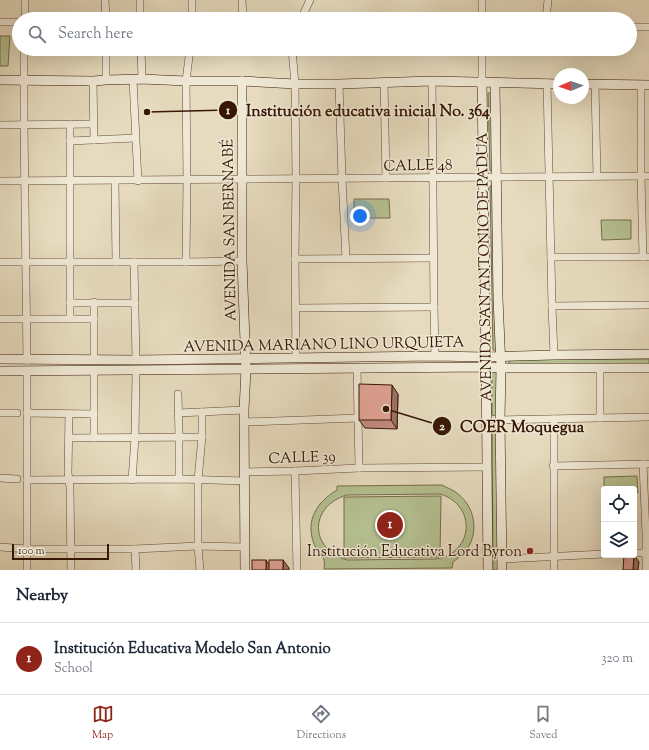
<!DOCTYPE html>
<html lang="en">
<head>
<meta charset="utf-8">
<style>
  body { margin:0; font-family:"Sorts Mill Goudy",serif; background:#f6f6f7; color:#1f2937 }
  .controls { position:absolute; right:12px; bottom:12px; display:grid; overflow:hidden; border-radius:4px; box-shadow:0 4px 16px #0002 }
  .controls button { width:36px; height:36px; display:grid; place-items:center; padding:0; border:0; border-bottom:1px solid #e0e1e3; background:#fff; color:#1f2937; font:20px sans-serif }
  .compass { position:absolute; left:553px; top:68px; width:36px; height:36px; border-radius:50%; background:#fff; box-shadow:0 4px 16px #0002; rotate:268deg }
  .scale { position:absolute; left:12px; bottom:10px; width:97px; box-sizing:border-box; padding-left:4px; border:2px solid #381805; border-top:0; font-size:11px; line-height:14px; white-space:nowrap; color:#381805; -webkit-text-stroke:3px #efe8d5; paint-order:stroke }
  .you { position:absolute; left:360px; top:216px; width:14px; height:14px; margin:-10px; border:3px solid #fff; border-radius:50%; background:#1a73e8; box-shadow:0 0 0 6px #1a73e833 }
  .badge { display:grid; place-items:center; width:26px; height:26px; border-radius:50%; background:#8f2418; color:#fff; font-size:13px; font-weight:700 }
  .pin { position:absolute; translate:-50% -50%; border:2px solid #fff; box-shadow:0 1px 4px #0006 }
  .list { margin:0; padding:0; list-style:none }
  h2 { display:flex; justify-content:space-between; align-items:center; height:52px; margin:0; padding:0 16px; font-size:17px }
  h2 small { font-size:13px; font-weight:400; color:#747a83 }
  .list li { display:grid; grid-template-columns:26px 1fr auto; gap:12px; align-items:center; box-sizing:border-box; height:72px; padding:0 16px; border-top:1px solid #e0e1e3 }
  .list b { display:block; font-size:15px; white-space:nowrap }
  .list p { margin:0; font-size:13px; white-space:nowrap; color:#747a83 }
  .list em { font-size:13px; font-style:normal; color:#747a83 }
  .icon { flex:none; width:22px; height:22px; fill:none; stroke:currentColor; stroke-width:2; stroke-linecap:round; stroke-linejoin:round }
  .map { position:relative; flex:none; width:649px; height:570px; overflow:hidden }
  .search { position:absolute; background:#fff; box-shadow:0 4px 16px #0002; left:12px; right:12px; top:12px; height:44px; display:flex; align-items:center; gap:10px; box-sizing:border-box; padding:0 14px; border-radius:22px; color:#747a83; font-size:15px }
  .sheet { height:124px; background:#fff }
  nav { display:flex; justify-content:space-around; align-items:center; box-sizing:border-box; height:56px; border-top:1px solid #e0e1e3; background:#fff; font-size:11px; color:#747a83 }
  nav a { display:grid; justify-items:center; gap:2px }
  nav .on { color:#8f2418 }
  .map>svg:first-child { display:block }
</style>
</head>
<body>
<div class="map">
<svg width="649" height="570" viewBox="0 0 649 570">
  <rect width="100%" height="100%" fill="#e6dbbe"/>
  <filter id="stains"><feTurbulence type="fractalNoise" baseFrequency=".005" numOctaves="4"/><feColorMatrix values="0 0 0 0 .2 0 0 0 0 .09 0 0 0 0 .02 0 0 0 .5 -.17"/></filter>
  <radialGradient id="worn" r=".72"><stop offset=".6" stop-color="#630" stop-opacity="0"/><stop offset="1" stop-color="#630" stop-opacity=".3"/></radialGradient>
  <g fill="#b5c091" stroke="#766c4b" fill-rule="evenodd">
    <path d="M0,36H10L8,66H0Z"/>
    <path d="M488,93H492L493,170L490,171Z"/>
    <path d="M490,186H493L497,350H493Z"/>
    <path d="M354,199H389L390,218H354Z"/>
    <path d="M601,220H631V239L602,240Z"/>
    <rect x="509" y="359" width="140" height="5"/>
    <path d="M498,371L497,416L492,415V372Z"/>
    <path d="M492,420H497L498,570H493Z"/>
    <path d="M637,476L638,493H634V489H604V477Z"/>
    <path d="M442,485C447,488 454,490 458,494C475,507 479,532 467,549C463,555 458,558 453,562L452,568L324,569C324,566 325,562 324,560C323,555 316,549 314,544C305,520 317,502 337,490V486ZM440,494C477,505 474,553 436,559L347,560C309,549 309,506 347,495Z"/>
    <path d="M441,496L440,557L344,558V497Z"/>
  </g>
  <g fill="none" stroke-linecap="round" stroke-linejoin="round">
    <g stroke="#644933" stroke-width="8">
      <g id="street">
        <path d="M105,0L106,19"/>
        <path d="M140,0V19"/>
        <path d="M192,0V19"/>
        <path d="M242,0L243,19"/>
        <path d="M482,0V19"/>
        <path d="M25,19V0"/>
        <path d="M301,19L310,0"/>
        <path d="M546,19L548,0"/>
        <path d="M0,22H19"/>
        <path d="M630,27H649"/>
        <path d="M24,49V125L27,360"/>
        <path d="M106,49V80"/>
        <path d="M141,49L142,79"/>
        <path d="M292,49L295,84L296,179L295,259L296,357"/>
        <path d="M133,80L138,181"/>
        <path d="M93,81L94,140"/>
        <path d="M432,81L434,307L435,356"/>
        <path d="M384,83L386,178"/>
        <path d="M482,83V49"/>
        <path d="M547,83L552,306L554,355"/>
        <path d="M339,84L342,178L346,259"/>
        <path d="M595,85L597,176"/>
        <path d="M641,85V176L643,257"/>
        <path d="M70,124V318"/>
        <path d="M0,125L93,124"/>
        <path d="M70,141L135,138"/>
        <path d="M0,181L649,176"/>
        <path d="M115,181L116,262"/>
        <path d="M551,257H649"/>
        <path d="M295,259L433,258"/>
        <path d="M0,262H186L242,261"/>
        <path d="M134,262L136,360"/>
        <path d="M186,262L187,180L186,81L190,49"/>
        <path d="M70,303H135"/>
        <path d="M552,306L649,305"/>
        <path d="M296,308L434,307"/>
        <path d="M0,319H94"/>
        <path d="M94,359V302"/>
        <path d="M357,368L359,468"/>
        <path d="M600,368V418"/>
        <path d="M178,394L179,437V479"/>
        <path d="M0,413H17"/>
        <path d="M27,413L94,414"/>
        <path d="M178,413L244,410"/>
        <path d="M69,414L68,473L70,487L71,570"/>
        <path d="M554,419V570"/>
        <path d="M500,420L649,417"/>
        <path d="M244,422L359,418"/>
        <path d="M69,438L202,437"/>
        <path d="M94,438V370"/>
        <path d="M643,464L646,534V570"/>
        <path d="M553,466L649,464"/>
        <path d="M295,471L297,570"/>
        <path d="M245,472L295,471L359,468L487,467"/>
        <path d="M0,478L17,479"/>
        <path d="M27,480L179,479L245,481"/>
        <path d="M132,480L135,438L136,370"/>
        <path d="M0,547L27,549H135L198,546L244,547"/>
        <path d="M135,549L136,570"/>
        <path d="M634,553H646"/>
        <path d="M501,559L604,554"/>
        <path d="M27,570V371"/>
        <path d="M200,570L198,546V480L202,437V412"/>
      </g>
    </g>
    <g stroke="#381805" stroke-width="10">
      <g id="secondary">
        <path d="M0,80L93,81L106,80L142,79L186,81H242L295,84H339L432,81L559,84"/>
        <path d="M242,81V261L246,369L244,410L245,570"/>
        <path d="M482,83L486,357L488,570"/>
        <path d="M495,83L498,298L501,368L500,420L502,570"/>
        <path d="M583,84L649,85"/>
        <path d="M0,359L136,360L435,356L486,357L554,355L649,354"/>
        <path d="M0,371L486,367L501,368H649"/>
      </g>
    </g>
    <use href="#street" stroke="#efe8d5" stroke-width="7"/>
    <use href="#secondary" stroke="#efe8d5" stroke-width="9"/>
  </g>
  <path fill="#c08a7e" stroke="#381805" d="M398,394L397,429L365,428L359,420Z"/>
  <g fill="#9c7167" stroke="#381805">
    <path d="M392,385L398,394L397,429L391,420Z"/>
    <path d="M634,555L639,562L638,570H633Z"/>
    <path d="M266,560L272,569V570H266Z"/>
    <path d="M283,560L289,568V570H283Z"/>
  </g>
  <g fill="#dfa193" stroke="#381805">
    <path d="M359,384L392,385L391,420H359Z"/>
    <path d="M624,555H634L633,570H623Z"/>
    <rect x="252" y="560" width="14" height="10"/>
    <rect x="269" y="560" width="14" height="10"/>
  </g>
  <circle fill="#8f2418" stroke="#efe8d5" stroke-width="1.5" cx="530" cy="551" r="4"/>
  <g text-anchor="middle" stroke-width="3" stroke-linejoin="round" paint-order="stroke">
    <g font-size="15" fill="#381805" stroke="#efe8d5">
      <text transform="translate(418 165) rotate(-1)" y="5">CALLE 48</text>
      <text transform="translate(229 230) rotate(-91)" y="5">AVENIDA SAN BERNABÉ</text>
      <text transform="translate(484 267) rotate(-91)" y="5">AVENIDA SAN ANTONIO DE PADUA</text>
      <text transform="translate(324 344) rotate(-1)" y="5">AVENIDA MARIANO LINO URQUIETA</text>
      <text transform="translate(302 457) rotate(-2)" y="5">CALLE 39</text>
    </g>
    <g font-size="15" fill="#381805" stroke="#efe8d5" text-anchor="end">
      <text x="522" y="556">Institución Educativa Lord Byron</text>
    </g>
  </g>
  <path fill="none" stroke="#381805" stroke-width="1.5" d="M147 112L228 110M386 409L442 426"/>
  <g fill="#381805" stroke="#efe8d5" stroke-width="1.5">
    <circle cx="147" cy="112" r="4"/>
    <circle cx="386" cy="409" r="4"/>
    <circle cx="228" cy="110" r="10"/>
    <circle cx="442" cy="426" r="10"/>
  </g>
  <g font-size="12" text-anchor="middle" font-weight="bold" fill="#fff">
    <text x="228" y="114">1</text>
    <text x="442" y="430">2</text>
  </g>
  <g font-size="16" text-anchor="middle" font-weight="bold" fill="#381805" stroke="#efe8d5" stroke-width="3" stroke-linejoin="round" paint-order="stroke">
    <text x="368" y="116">Institución educativa inicial No. 364</text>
    <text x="522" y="432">COER Moquegua</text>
  </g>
  <rect width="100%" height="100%" filter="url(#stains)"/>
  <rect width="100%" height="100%" fill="url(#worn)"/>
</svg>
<div class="controls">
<button><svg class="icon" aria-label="locate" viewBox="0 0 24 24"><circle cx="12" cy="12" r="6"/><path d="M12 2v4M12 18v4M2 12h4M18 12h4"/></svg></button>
<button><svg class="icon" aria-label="layers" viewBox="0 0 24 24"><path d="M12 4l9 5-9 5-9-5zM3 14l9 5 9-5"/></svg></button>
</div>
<svg class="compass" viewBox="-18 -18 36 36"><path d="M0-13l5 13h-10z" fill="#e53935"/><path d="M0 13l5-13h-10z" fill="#747a83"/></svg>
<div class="scale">100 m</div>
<div class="you"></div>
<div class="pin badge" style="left:390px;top:525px">1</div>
<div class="search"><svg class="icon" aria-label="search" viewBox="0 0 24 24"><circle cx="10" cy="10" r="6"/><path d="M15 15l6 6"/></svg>Search here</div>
</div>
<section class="sheet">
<h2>Nearby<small></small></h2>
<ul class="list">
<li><span class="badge">1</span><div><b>Institución Educativa Modelo San Antonio</b><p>School</p></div><em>320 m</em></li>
</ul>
</section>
<nav>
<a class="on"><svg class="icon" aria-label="map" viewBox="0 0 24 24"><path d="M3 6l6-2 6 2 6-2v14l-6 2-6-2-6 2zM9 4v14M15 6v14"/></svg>Map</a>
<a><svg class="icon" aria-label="directions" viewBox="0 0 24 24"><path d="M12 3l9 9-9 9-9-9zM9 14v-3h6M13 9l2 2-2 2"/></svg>Directions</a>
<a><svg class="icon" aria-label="saved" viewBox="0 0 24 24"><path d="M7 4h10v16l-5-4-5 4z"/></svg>Saved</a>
</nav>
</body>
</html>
